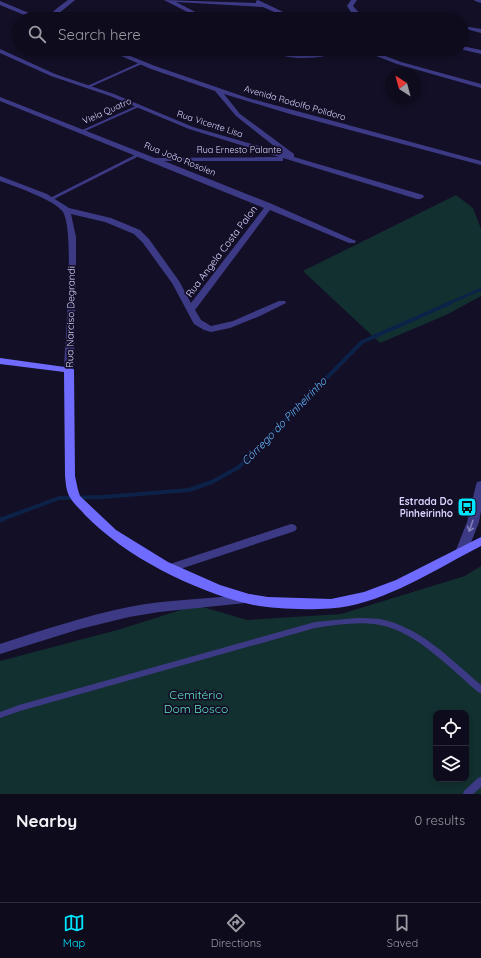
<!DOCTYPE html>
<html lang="en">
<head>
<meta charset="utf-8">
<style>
  body { margin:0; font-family:Quicksand,sans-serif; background:#171425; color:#f1f3f6 }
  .controls { position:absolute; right:12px; bottom:12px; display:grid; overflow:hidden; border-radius:8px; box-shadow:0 2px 6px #0003 }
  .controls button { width:36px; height:36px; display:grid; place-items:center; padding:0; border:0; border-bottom:1px solid #2e2b3b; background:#0e0b1c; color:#f1f3f6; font:20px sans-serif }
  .compass { position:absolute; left:385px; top:68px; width:36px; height:36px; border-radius:50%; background:#0e0b1c; box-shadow:0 2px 6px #0003; rotate:324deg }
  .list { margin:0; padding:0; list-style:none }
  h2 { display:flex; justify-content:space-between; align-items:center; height:52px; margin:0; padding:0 16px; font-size:17px }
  h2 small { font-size:13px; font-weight:400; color:#9b9ba3 }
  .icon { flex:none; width:22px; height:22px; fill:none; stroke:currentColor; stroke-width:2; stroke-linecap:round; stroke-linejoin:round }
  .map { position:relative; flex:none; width:481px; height:794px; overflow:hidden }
  .search { position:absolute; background:#0e0b1c; box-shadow:0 2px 6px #0003; left:12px; right:12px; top:12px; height:44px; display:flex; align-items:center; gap:10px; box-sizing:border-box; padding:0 14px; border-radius:22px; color:#9b9ba3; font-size:15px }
  .sheet { height:108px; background:#0e0b1c }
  nav { display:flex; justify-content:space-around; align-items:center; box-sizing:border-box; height:56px; border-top:1px solid #2e2b3b; background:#0e0b1c; font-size:11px; color:#9b9ba3 }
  nav a { display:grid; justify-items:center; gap:2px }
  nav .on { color:#00e5ff }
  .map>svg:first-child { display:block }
</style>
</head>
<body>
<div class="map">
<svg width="481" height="794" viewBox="0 0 481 794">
  <rect width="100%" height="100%" fill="#130f26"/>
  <g fill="#12302f" fill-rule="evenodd">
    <path d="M456,195L473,208L481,229V296L446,315L380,343L303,271Z"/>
    <path d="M481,566V794H0V661L121,629L196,605L247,620L341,614L465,576ZM436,713H466V779H436Z"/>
  </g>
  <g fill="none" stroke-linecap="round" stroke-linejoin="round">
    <path stroke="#0c2248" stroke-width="3" d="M447,304L481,289"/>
    <path stroke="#0c2248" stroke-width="4" d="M0,520L59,498L103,497L189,490L212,482L239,467L362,342L450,303"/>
    <path stroke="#0c2248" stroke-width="5" d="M0,520L3,519"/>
    <g fill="#3d3a85" fill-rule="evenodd">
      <path d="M141,62L144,63L88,88L85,87Z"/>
      <path d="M138,105L141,106L83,132L80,131Z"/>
      <path d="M139,153L143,154L52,200H48V199Z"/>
      <path d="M356,618C364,618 372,618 380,619C421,627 451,660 481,685V693L478,692C451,669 415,631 380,625C359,621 336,625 315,628L20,711L0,718V712L19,705L315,622Z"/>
      <path d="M481,777V787L473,794H463L464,791L478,778Z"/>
    </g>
    <g fill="#3d3a85" fill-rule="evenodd">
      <path d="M68,0H75L52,19H46L56,9Z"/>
      <path d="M164,0L256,3V1L258,0L298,19H290L263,7L176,2L209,19H201Z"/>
      <path d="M351,0H357L353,6L365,19H359L351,12L347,6Z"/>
      <path d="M474,0H481V3L475,1Z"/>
      <path d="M0,1L41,18L42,19H34L0,5Z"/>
      <path d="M463,26L481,29V33L463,28Z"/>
      <path d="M462,46L481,50V54L460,49H462Z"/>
      <path d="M0,49L55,74L114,94L193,127L283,153L236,116L215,91L151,69L105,49H113L155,66L248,98L481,161V165L290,114L224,94L240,114L294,154V157L423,195L424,197L420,199H417L283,158V161H164L272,204L356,241L355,243H349L270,210L195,310L201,320L211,326L233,321L279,301H285L286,303L260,316L230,328L211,332L204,330L194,324L172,283L143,243L134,234L105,222L71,214L76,237V260L74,370L69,373L64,370C65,341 75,232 63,212C55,200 14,186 0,181V176L47,194L69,208L111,218L140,230L149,239L179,281L191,303L264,208L0,101V97L155,158L279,157L189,129L110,96L51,76L0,53Z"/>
      <path d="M267,49C278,49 287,54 298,55C313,56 328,49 344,49C328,60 283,62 267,49Z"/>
      <path d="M358,49H367L401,62L481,84V88L397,64Z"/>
      <path d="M481,481V511L479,522L468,550L466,553L462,554L458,553L456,550L467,522L476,485L477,482Z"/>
      <path d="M291,524L295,525L297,528L295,531L171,572L167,571L165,568L167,565Z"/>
      <path d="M251,594L255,596L257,599L255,602L159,612L129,617L80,629L0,654V644C43,630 85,616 129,607C169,599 211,599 251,594Z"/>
    </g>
    <path fill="#6f6bff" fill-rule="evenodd" d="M0,358L72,368L74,370L75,476L78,490L80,496L116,530L168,562L220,585L249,594L268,597L331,599L364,592L396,580L481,537V546C438,568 396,596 349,606C324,611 273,610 249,604C192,590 126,557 85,515C81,510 75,505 71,499C66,492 66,484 65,476L64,372L0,364Z"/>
  </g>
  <defs><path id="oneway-shaft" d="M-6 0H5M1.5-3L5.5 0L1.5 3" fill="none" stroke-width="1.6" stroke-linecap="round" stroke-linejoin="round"/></defs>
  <use stroke="#837fbc" href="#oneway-shaft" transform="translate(471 526) rotate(109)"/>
  <defs>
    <g id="bus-square" transform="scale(1)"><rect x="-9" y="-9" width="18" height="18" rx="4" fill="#00e5ff" stroke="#130f26"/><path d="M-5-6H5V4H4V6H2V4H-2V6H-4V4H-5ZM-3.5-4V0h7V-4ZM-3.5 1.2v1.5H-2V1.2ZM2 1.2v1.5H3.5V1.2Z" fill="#111"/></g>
  </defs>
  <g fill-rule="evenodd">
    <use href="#bus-square" x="467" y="507"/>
  </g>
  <g text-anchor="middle" stroke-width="3.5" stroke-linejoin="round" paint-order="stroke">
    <g font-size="9" fill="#d9d4ff" stroke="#130f26">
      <text transform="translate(295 103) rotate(16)" y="3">Avenida Rodolfo Polidoro</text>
      <text transform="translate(107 111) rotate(-24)" y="3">Viela Quatro</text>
      <text transform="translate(210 124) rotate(18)" y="3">Rua Vicente Lisa</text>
      <text x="239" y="153">Rua Ernesto Palante</text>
      <text transform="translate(180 159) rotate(22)" y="3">Rua João Rosolen</text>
    </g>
    <g font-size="10" fill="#d9d4ff" stroke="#130f26">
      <text transform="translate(221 251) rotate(-53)" y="4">Rua Angela Costa Palon</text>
      <text transform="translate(70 317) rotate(-89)" y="4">Rua Narciso Degrandi</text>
    </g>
    <g font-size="10" font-weight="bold" fill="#d9d4ff" stroke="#130f26" text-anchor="end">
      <text x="453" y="505">Estrada Do<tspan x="453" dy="12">Pinheirinho</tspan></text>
    </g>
    <g font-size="11" font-style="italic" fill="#62b6ff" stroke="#130f26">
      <text transform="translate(284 421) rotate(-46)" y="4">Córrego do Pinheirinho</text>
    </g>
    <g font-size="12" fill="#5fe0c0" stroke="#130f26">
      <text x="196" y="699">Cemitério<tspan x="196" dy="14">Dom Bosco</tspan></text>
    </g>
  </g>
</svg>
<div class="controls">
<button><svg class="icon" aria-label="locate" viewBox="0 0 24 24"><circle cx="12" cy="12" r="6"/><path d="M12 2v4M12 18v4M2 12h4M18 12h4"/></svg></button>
<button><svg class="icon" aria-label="layers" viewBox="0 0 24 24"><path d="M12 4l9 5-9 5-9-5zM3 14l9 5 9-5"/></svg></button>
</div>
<svg class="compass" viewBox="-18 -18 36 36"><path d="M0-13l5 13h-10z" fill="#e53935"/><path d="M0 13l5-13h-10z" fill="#9b9ba3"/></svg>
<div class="search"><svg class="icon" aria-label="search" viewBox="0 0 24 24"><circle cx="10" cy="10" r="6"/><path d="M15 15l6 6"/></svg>Search here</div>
</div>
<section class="sheet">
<h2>Nearby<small>0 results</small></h2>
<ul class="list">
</ul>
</section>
<nav>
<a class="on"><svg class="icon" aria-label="map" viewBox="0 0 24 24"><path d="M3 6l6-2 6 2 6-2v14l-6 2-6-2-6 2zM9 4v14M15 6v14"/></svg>Map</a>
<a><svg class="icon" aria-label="directions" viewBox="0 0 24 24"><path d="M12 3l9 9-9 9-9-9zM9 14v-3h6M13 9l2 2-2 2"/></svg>Directions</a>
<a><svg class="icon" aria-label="saved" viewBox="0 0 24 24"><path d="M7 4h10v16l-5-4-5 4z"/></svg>Saved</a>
</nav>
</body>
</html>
